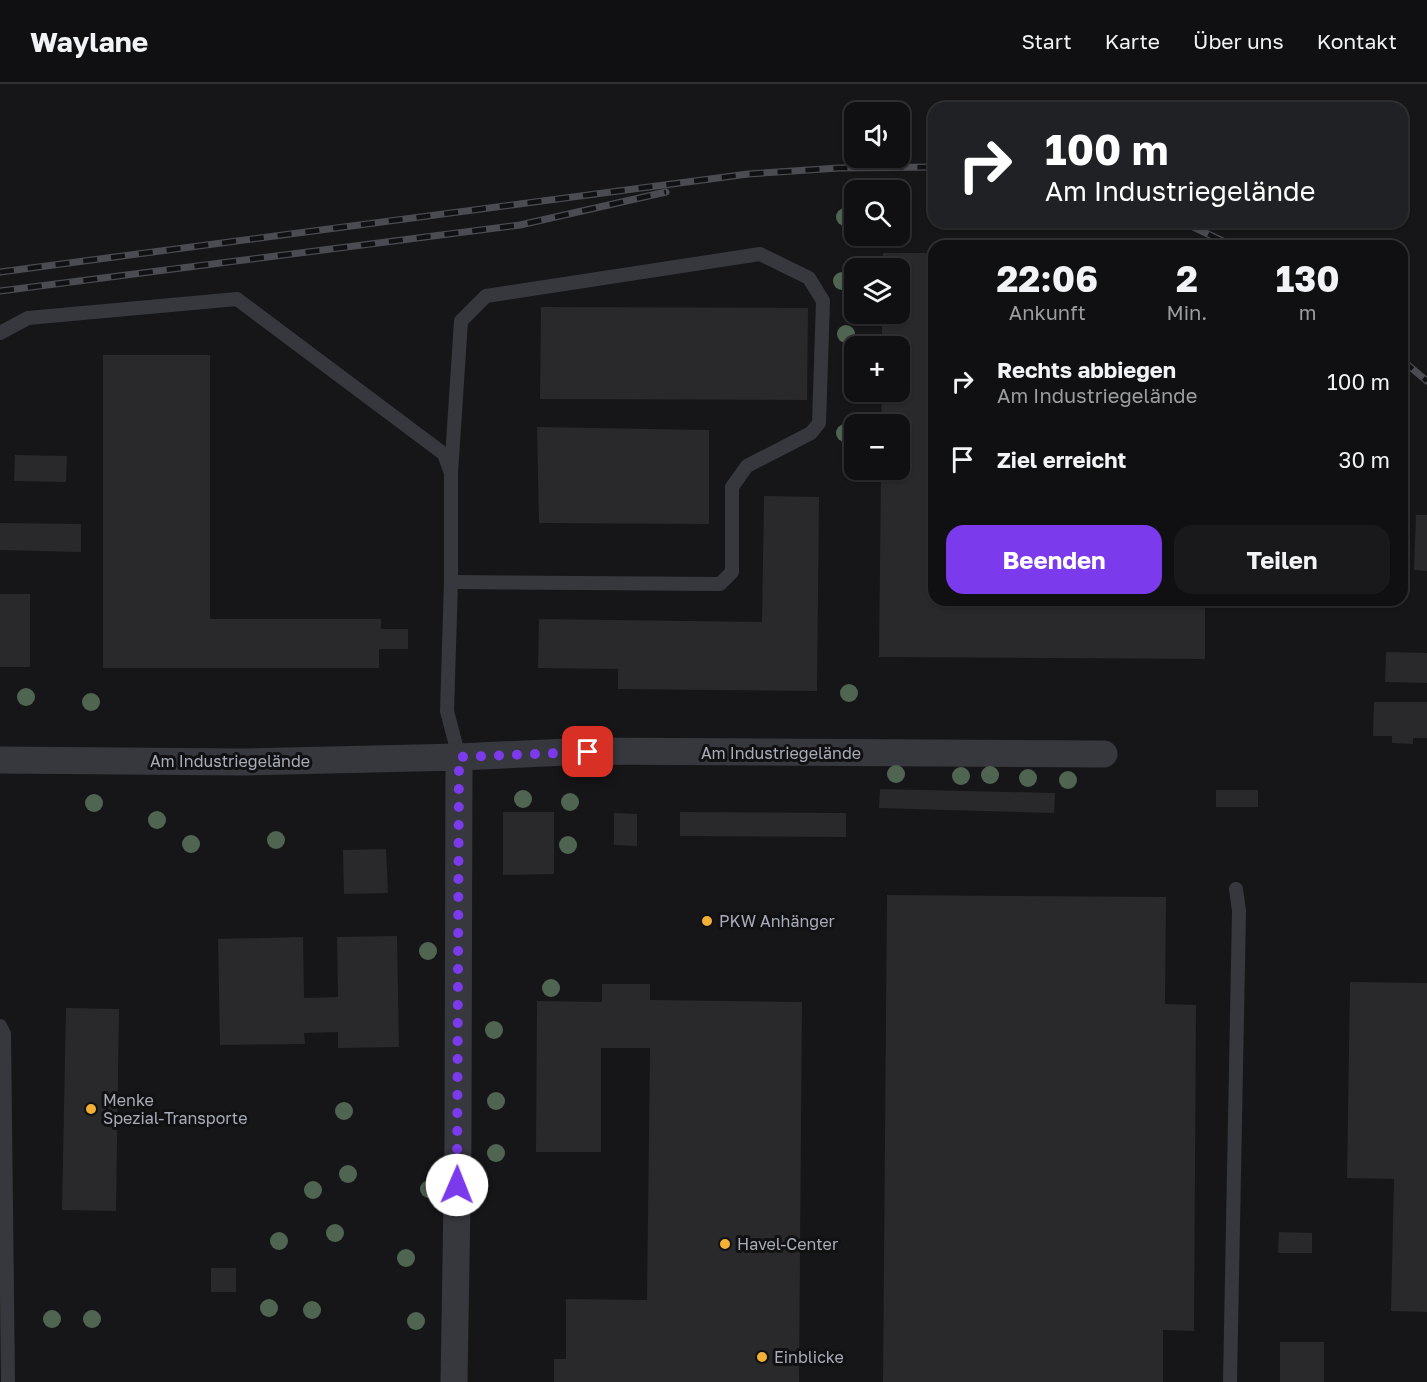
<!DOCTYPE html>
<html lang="de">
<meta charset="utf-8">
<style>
:root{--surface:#101012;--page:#19191b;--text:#f1f3f6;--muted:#9c9d9f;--line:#303032;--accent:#7c3aed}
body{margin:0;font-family:"Golos Text",sans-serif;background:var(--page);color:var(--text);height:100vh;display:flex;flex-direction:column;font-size:22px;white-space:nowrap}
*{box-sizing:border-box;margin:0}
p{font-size:20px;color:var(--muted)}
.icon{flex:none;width:33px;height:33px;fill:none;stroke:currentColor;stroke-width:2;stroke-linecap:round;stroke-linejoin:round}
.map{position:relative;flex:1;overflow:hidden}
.drawer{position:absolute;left:928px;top:156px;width:480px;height:366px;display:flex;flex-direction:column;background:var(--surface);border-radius:18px;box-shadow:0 2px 4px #0004,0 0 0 2px var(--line)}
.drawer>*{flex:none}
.hud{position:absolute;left:928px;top:18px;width:480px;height:126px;border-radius:18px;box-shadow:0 2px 4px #0004,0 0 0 2px var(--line);background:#202124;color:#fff;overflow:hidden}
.controls{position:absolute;left:844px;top:18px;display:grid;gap:12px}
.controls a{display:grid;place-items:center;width:66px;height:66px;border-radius:12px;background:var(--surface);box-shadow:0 2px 4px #0004,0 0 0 2px var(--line);font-size:30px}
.pin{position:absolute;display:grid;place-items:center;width:51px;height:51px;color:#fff;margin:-26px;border-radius:12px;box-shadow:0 3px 9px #0006}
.me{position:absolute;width:66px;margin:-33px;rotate:1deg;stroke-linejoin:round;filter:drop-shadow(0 0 4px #0008)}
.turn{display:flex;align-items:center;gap:21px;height:126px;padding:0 18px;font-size:27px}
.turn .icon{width:78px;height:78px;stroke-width:2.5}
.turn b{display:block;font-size:42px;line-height:51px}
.eta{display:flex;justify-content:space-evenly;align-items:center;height:102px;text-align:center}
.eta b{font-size:36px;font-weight:700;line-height:42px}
.button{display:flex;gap:12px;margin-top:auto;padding:12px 18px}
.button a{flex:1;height:69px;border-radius:18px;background:var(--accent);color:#fff;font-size:24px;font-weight:700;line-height:69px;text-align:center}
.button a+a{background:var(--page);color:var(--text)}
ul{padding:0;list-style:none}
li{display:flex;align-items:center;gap:18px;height:78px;padding:0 18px}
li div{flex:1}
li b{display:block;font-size:22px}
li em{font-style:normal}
header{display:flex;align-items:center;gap:36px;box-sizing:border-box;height:84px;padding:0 30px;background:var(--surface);border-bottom:2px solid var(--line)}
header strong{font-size:28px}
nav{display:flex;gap:33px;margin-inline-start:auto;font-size:21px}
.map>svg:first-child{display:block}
</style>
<header>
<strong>Waylane</strong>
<nav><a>Start</a><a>Karte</a><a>Über uns</a><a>Kontakt</a></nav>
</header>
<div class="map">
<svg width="1427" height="1298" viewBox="0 0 1427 1298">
<rect width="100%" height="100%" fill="#161618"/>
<g fill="#29292c">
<polygon points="883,169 934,169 934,516 1205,516 1205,575 879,573 881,386 900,386 900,340 881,340 882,308 900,308 900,262 882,262 882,230 900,230 900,184 882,184"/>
<polygon points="541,223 808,224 807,316 540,315"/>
<polygon points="103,271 210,271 210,535 381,535 381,545 408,545 408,565 379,565 379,584 103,584"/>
<polygon points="537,343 709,346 709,440 539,439"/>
<polygon points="15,371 67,372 66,398 14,397"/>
<polygon points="764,412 819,413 817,607 618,605 618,585 538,584 539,535 762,538"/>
<polygon points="1416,431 1427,431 1427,487 1414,486"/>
<polygon points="0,439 81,440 81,468 0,466"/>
<rect x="0" y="510" width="30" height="73"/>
<polygon points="1386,568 1427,569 1427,599 1385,598"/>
<polygon points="1374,618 1427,618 1427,654 1413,654 1413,660 1392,659 1392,652 1373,652"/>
<polygon points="880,705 1055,709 1054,729 879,724"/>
<rect x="1216" y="706" width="42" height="17"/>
<polygon points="503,728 554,728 554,790 503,791"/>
<polygon points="680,728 846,729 846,753 680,752"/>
<polygon points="614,729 637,730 637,762 614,761"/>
<polygon points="386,765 388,809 344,810 343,766"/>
<polygon points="887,811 1166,813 1165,920 1196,921 1194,1247 1163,1246 1163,1298 883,1298"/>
<polygon points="397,852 399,963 338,964 338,948 304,949 305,960 220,961 218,855 303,853 304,914 338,913 337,853"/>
<polygon points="1350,898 1427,899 1427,1228 1391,1227 1394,1095 1347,1094"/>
<polygon points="602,900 650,900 650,916 802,918 799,1298 554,1298 554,1275 566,1275 566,1215 647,1216 650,964 601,964 601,1068 536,1068 537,917 602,918"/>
<polygon points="66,924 119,925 116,1127 62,1126"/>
<polygon points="1279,1148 1312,1149 1312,1169 1278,1169"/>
<rect x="211" y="1184" width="25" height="24"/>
<rect x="1280" y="1258" width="44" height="40"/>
</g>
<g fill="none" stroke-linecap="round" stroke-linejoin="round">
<g stroke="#37383d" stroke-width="14">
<polyline points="0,249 28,234 237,215 444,370 451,389 451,498 447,627 459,673"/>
<polyline points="451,389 461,237 486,212 760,170 809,194 823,217 819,339 811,349 747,382 732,403 732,488 720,500 451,498"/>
<polyline points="0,942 4,950 8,1298"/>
<polyline points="1230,1298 1239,827 1236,805"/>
</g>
<g stroke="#37383d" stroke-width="27">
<polyline points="459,673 588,667 1104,670"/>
<polyline points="0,676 242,678 459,673 458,1057 454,1298"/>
</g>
<g stroke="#4a4c52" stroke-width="7">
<g id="rail">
<polyline points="1183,138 1233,162"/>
<polyline points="0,188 748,90 839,84 934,83"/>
<polyline points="0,207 520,141 666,108"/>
<polyline points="1402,276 1427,297"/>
</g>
</g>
<use href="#rail" stroke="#111113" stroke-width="4.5" stroke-dasharray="14" stroke-linecap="butt"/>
</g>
<g fill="#506452">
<circle cx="845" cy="133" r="9"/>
<circle cx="842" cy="197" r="9"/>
<circle cx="846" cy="250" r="9"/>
<circle cx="845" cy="349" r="9"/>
<circle cx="849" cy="609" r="9"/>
<circle cx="26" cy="613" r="9"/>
<circle cx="91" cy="618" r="9"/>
<circle cx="896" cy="690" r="9"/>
<circle cx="990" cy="691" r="9"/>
<circle cx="961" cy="692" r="9"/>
<circle cx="1028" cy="694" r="9"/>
<circle cx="1068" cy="696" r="9"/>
<circle cx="523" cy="715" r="9"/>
<circle cx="570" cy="718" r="9"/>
<circle cx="94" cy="719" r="9"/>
<circle cx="157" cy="736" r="9"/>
<circle cx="276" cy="756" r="9"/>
<circle cx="191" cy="760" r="9"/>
<circle cx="568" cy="761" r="9"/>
<circle cx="428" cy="867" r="9"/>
<circle cx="551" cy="904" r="9"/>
<circle cx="494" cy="946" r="9"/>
<circle cx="496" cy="1017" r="9"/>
<circle cx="344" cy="1027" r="9"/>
<circle cx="496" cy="1069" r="9"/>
<circle cx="348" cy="1090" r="9"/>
<circle cx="429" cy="1105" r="9"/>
<circle cx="313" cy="1106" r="9"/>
<circle cx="335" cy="1149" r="9"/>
<circle cx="279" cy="1157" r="9"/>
<circle cx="406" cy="1174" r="9"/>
<circle cx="269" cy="1224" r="9"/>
<circle cx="312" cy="1226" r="9"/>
<circle cx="52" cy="1235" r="9"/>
<circle cx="92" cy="1235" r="9"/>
<circle cx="416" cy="1237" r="9"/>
</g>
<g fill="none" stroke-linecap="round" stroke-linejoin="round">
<polyline stroke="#7c3aed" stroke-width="10" stroke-dasharray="0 18" points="457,1101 459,673 588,668"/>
</g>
<g fill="#f2b134" stroke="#111113" stroke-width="2">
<circle cx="707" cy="837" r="6"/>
<circle cx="91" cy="1025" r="6"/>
<circle cx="725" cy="1160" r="6"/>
<circle cx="762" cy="1273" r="6"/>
</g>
<g text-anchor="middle" stroke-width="6" stroke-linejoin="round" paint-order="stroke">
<g font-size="16" fill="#a8adb8" stroke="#111113">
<text x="781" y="675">Am Industriegelände</text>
<text x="230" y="683">Am Industriegelände</text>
</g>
<g font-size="16" fill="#a8adb8" stroke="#111113" text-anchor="start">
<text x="719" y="843">PKW Anhänger</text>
<text x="103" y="1022">Menke<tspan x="103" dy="18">Spezial-Transporte</tspan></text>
<text x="737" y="1166">Havel-Center</text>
<text x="774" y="1279">Einblicke</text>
</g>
</g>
</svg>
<div class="controls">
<a><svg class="icon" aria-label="sound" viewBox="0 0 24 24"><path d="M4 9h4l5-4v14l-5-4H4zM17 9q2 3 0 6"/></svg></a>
<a><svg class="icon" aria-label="search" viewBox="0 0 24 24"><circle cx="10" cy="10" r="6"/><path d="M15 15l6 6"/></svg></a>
<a><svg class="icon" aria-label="layers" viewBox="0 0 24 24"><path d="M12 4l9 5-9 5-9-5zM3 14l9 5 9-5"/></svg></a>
<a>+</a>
<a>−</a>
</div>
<div class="pin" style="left:588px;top:668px;background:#d93025"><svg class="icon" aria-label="arrive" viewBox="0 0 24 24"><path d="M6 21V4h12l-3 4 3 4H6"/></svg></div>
<svg class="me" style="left:457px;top:1101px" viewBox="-20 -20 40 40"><circle r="19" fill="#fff"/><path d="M0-13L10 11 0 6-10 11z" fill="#7c3aed"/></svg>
<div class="hud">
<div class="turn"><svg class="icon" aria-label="right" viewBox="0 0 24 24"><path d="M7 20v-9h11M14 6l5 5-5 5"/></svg><div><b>100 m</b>Am Industriegelände</div></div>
</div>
<section class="drawer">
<div class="eta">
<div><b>22:06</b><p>Ankunft</p></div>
<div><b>2</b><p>Min.</p></div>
<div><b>130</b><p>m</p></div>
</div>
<ul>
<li><svg class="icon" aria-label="right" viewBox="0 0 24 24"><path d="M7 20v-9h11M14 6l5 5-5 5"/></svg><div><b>Rechts abbiegen</b><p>Am Industriegelände</p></div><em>100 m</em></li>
<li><svg class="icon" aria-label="arrive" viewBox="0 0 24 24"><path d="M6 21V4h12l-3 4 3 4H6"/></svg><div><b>Ziel erreicht</b></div><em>30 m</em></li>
</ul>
<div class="button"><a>Beenden</a><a>Teilen</a></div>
</section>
</div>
